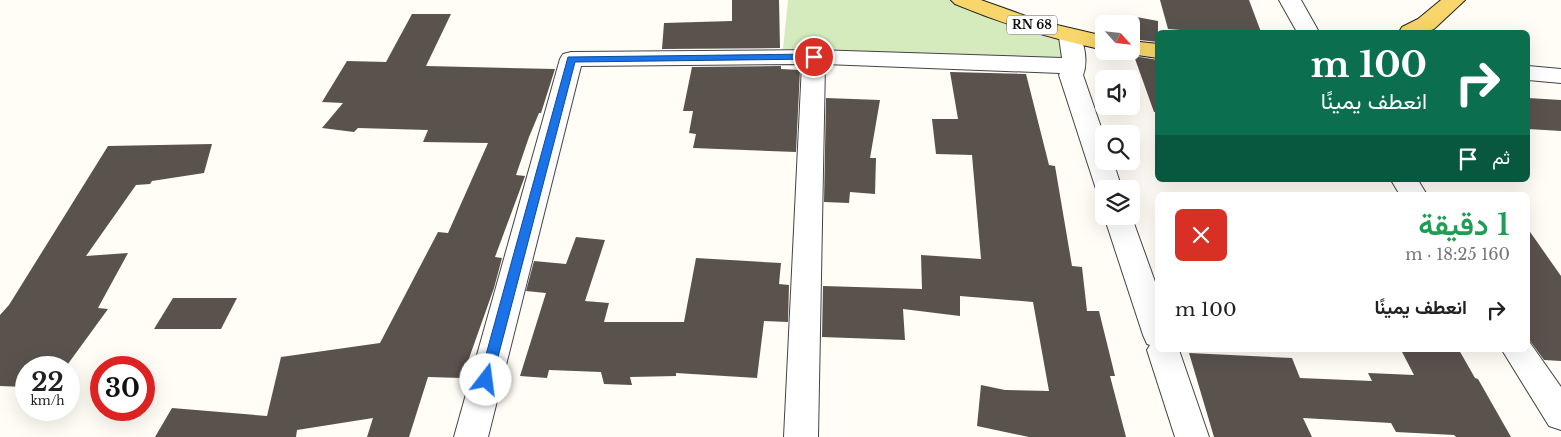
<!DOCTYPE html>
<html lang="ar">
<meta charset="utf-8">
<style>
:root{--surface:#fff;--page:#f2f2f2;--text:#222;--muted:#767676}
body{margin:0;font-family:"Libre Baskerville",Vazirmatn,serif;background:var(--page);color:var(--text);direction:rtl;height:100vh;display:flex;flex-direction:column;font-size:19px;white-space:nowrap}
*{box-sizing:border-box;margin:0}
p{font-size:16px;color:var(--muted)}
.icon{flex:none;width:28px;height:28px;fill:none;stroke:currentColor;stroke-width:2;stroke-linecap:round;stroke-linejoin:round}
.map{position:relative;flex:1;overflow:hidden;direction:ltr}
.panel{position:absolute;left:1155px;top:192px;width:375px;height:160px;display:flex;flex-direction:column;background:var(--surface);border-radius:8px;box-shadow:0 5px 20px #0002;direction:rtl}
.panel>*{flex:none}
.guide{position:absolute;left:1155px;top:30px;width:375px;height:152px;border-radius:8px;box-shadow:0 5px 20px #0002;direction:rtl;background:#0b6e4f;color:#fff;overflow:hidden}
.needle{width:32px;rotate:117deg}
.buttons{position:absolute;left:1095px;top:15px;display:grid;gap:10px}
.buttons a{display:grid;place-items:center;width:45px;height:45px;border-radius:8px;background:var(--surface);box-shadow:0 5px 20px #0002;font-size:25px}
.speed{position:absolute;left:15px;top:356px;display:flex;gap:10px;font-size:25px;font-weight:700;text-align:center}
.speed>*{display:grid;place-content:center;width:65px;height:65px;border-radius:50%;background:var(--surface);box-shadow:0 5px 20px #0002;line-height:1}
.speed small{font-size:12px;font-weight:400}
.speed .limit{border:8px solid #d22;background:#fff;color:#111}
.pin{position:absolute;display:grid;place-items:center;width:42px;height:42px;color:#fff;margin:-21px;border:2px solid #fff;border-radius:50%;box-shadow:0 1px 5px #0007}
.me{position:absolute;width:55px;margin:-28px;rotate:15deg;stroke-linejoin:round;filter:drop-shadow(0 0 4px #0008)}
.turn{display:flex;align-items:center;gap:18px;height:105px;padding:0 20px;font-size:22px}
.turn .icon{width:65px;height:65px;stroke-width:2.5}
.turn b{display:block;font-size:35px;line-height:42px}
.then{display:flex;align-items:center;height:48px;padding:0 20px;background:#0003;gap:10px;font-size:19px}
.round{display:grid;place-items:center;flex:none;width:52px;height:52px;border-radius:8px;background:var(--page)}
.overview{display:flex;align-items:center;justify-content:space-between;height:85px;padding:0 20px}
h1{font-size:30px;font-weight:600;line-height:38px;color:#1e9e55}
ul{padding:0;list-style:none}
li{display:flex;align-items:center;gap:15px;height:65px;padding:0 20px}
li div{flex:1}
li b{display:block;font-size:19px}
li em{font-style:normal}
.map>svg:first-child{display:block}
</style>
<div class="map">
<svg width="1561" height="437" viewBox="0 0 1561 437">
<rect width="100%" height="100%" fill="#fffdf5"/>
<polygon fill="#d5ebbd" points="788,0 962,0 1070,37 1075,66 783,49"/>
<g fill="#5a524d">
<polygon points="732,0 779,0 780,48 662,49 664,23 732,21"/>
<polygon points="1160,0 1249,0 1261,32 1207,32 1168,29"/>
<polygon points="412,14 451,14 426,66 555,69 541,113 539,113 529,137 516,175 525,176 495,257 502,258 494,288 462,378 428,377 409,437 367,437 373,418 297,430 296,437 155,437 172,408 267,416 281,357 380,343 438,232 448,233 488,143 423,142 428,130 358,128 354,132 322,128 343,103 322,102 347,61 386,62"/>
<polygon points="1131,16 1158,21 1158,42 1131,39"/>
<polygon points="1134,56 1158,60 1158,112 1154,112"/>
<polygon points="781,66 781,69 800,70 796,152 693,148 696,134 689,133 693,111 683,111 692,67"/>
<polygon points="950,72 1026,74 1049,165 1055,166 1072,266 1082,267 1087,311 1099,311 1115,376 1110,376 1126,437 1029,437 977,426 981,385 1005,390 1049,391 1033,302 960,296 960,316 903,309 905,340 822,337 823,286 922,289 921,255 981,259 972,155 936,154 932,119 958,119"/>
<polygon points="826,98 880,100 870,158 876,158 875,194 850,192 849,203 824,202"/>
<polygon points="1528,98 1561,100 1561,131 1528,129"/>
<polygon points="212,144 204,173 152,181 150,184 136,185 86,256 128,253 98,308 108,309 65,368 26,368 26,387 0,386 0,315 9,305 108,146"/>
<polygon points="1528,229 1561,276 1561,361 1544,360 1528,338"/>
<polygon points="576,237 605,240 585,301 609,303 604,322 684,322 696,258 781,263 779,284 789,285 788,322 764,321 757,378 676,373 676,376 630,377 632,385 604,384 601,372 549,370 547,378 520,376 546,293 526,291 534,261 566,264"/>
<polygon points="173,298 237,298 221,329 154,329"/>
<polygon points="1401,350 1459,350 1475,378 1478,379 1511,437 1456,437 1454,435 1396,432 1391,423 1303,418 1312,437 1214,437 1189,353 1292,358 1300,378 1372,381 1368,373 1414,375"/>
</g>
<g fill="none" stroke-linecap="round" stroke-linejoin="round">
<g stroke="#444" stroke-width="2">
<g id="street">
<polygon points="1279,0 1301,0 1319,32 1297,32"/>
<path d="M1070 30 1078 32C1085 43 1088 63 1083 75L1104 136V161H1113L1122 189H1104V197L1100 196 1096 189 1059 75 1060 73 825 64 818 437H784L802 64 581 66 488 437H454L560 59 563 54 571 52 814 50 1062 58 1059 37 1062 32Z"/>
<polygon points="1528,66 1561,69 1561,83 1528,80"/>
<polygon points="1391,180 1418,180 1427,195 1400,195"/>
<polygon points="1131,215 1158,290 1158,350 1179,350 1209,437 1175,437 1147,350 1150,345 1147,344 1143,335 1104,216"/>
<polygon points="1528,340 1561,387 1561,430 1549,426 1502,350 1528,350"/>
</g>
</g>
<g stroke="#222" stroke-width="2">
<g id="primary">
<path d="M951 0H981L1040 21 1104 36V50C1052 39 1003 24 955 4Z"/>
<polygon points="1441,0 1465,0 1434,29 1426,32 1399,32 1402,27 1418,19"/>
<polygon points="1131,41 1158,44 1158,58 1123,53 1122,51 1131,51"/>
</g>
</g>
<use href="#street" fill="#fff" fill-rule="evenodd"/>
<use href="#primary" fill="#f9d66b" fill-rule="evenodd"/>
</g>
<polygon fill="#1a73e8" stroke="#114b97" points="814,54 817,55 817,59 575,62 492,380 490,384 486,386 481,384 479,380 568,57"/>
<g text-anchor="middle" stroke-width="5" stroke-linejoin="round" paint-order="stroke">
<rect fill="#fff" stroke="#585858" stroke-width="1" x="1007" y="15.5" width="50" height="19" rx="4"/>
<g font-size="12" font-weight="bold" fill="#111">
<text x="1032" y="29">RN 68</text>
</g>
</g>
</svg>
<div class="buttons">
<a><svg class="needle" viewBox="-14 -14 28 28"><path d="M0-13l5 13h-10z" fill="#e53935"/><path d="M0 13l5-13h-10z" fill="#767676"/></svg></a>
<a><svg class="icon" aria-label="sound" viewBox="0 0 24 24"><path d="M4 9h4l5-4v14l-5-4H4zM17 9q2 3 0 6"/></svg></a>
<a><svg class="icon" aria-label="search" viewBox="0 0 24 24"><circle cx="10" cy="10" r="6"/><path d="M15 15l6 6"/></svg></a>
<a><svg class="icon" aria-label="layers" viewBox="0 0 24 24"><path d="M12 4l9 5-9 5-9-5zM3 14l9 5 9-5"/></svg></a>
</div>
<div class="speed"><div>22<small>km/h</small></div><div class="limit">30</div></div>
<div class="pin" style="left:814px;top:57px;background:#d93025"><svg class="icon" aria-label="arrive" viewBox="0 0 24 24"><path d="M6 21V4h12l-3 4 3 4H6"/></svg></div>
<svg class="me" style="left:486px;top:380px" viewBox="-20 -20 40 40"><circle r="19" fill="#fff"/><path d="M0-13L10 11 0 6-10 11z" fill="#1a73e8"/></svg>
<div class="guide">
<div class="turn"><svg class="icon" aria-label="right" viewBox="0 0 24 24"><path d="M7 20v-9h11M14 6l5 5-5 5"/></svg><div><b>100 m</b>انعطف يمينًا</div></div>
<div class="then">ثم<svg class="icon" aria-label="arrive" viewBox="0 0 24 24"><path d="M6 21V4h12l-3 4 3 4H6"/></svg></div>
</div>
<section class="panel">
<div class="overview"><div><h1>1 دقيقة</h1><p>160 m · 18:25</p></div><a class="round" style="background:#d93025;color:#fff"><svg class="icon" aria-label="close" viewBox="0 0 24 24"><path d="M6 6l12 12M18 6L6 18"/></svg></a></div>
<ul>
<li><svg class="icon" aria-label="right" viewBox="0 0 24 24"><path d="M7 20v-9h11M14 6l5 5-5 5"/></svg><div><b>انعطف يمينًا</b></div><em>100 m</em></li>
</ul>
</section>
</div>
